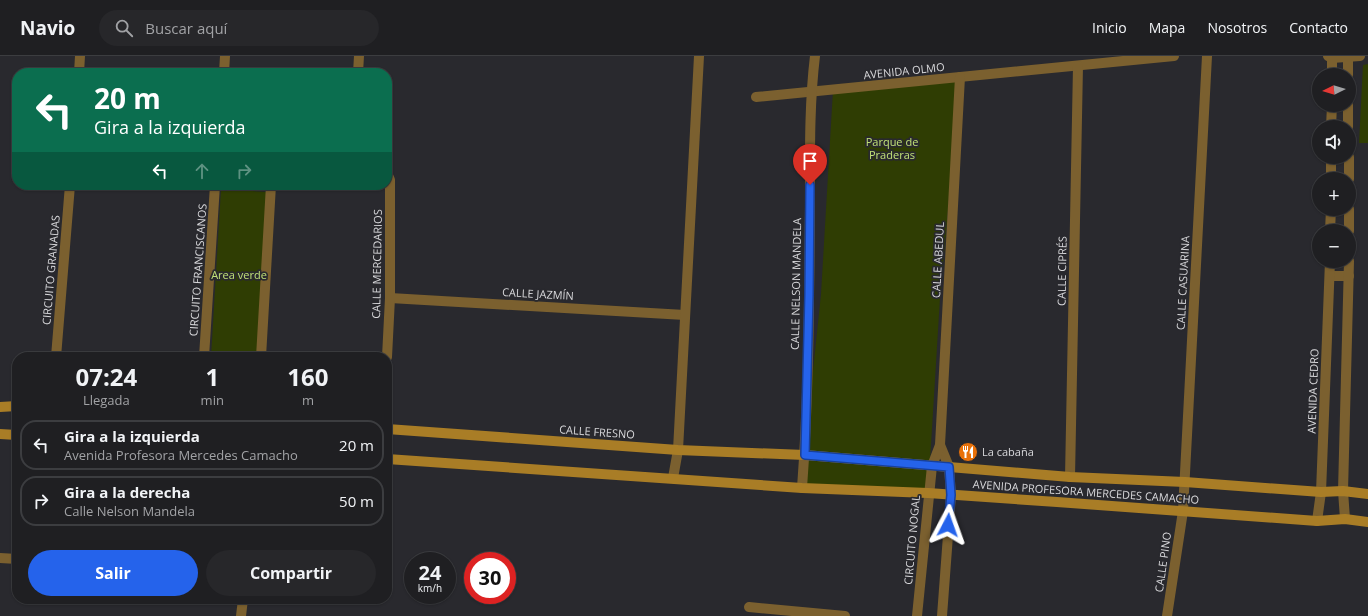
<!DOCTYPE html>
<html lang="es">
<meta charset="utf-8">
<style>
:root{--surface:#1f1f22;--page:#27272a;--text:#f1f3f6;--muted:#a1a2a5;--line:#3c3d40;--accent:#2563eb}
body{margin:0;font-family:"Open Sans",sans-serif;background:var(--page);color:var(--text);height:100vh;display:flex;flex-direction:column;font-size:15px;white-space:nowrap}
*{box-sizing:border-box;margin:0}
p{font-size:13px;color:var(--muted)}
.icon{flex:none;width:22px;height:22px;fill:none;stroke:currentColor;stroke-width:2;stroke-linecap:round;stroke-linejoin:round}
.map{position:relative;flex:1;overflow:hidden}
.sheet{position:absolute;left:12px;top:296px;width:380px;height:252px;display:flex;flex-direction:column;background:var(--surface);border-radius:16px;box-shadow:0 1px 3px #0004,0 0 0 1px var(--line)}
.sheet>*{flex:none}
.hud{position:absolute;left:12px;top:12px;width:380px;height:122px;border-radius:16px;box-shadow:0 1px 3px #0004,0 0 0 1px var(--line);background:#0b6e4f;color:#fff;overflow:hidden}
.needle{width:26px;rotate:265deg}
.tools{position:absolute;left:1312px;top:12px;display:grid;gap:8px}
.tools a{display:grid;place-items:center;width:44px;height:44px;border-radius:50%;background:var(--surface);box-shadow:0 1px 3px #0004,0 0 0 1px var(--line);font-size:20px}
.speed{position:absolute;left:404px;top:496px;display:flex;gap:8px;font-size:20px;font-weight:700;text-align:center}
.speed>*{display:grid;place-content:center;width:52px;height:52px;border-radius:50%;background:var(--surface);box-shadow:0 1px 3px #0004,0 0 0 1px var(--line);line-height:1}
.speed small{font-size:10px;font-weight:400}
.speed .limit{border:6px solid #d22;background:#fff;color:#111}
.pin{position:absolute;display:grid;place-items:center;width:34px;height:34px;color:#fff;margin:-41px -17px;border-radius:50% 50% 50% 0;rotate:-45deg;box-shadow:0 0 4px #0007}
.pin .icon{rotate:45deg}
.me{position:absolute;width:44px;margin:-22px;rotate:4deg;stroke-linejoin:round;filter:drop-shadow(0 0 3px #0008)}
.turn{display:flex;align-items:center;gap:14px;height:84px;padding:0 16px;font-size:18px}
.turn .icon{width:52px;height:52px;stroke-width:2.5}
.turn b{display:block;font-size:28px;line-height:34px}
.lanes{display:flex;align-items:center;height:38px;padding:0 16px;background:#0003;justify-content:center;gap:20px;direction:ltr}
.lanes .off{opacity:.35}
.eta{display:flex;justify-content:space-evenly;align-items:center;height:68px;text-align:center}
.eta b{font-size:24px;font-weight:700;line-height:28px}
.primary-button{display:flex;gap:8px;margin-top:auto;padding:8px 16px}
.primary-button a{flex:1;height:46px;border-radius:24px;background:var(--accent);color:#fff;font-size:16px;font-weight:700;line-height:46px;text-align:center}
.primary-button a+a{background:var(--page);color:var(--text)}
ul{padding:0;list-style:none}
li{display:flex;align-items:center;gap:12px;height:50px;margin:0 8px 6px;padding:0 8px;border:2px solid var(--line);border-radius:16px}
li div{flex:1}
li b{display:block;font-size:15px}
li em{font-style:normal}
header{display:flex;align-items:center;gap:24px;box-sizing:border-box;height:56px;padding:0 20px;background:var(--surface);border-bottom:1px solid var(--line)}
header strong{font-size:19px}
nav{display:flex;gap:22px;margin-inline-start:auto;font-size:14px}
.search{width:280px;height:36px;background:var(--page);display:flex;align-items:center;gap:10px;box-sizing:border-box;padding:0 14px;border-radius:22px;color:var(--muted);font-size:15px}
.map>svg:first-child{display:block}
</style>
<header>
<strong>Navio</strong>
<div class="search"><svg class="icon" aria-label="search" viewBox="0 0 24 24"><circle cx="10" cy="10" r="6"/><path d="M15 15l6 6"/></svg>Buscar aquí</div>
<nav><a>Inicio</a><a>Mapa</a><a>Nosotros</a><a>Contacto</a></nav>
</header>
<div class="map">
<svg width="1368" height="560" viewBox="0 0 1368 560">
<rect width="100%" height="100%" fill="#29292e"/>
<g fill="#2f3d03">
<polygon points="1368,8 1368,87 1359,87 1363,9"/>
<polygon points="960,21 940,242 928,437 801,430 821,238 833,34"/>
<polygon points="221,133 267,136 257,301 211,301"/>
</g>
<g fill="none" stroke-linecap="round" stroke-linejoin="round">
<g stroke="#7b602f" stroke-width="10">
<polyline points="1328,0 1332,2 1360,0"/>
<polyline points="1348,0 1348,19"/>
<polyline points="79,17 80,0"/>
<polyline points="224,17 225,0"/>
<polyline points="358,17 359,0"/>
<polyline points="1332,19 1332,0"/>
<polyline points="756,41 1174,0"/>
<polyline points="1348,49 1348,71"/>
<polyline points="1331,71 1332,49"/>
<polyline points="1349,101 1349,123"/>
<polyline points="1331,123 1331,101"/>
<polyline points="1349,153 1349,175"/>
<polyline points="1330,175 1331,153"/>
<polyline points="1330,220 1349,220"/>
<polyline points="390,242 685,259"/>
<polyline points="56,301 70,129"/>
<polyline points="204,301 215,129"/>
<polyline points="261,301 271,129"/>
<polyline points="387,301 390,242 390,124 387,117"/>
<polyline points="940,389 949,411 951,439 942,560"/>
<polyline points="1070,421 1078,10"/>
<polyline points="673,422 678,394 699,0"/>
<path d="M802 432C809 338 809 244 810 151 810 100 809 50 815 0"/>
<polyline points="1345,463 1343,435 1349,205"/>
<polyline points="1317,465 1321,436 1330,205"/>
<polyline points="0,502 17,503"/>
<polyline points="749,551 845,560"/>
<polyline points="241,560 243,543"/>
<polyline points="917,560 932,410 940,389 960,21"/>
<polyline points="1167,560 1183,455 1207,0"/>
</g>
<g stroke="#a97d26" stroke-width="10">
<polyline points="0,351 17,350"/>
<polyline points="387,373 678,394 805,399 1070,421 1185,426 1321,436 1343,435 1368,438"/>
<polyline points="0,378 17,379"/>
<polyline points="387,403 802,432 928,437 1057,446 1317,465 1345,463 1368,466"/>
</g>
</g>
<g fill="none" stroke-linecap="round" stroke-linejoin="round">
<g stroke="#184099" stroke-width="10">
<polyline id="route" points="810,129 809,239 805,399 949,411 951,439 948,469"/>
</g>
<use href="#route" stroke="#2563eb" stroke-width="7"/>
</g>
<defs>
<g id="restaurant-disc" transform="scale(1)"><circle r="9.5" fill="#e8710a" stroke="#29292e"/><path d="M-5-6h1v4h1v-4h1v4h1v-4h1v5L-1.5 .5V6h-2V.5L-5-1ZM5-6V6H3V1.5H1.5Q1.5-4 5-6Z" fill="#fff"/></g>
</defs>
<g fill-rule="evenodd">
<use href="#restaurant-disc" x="968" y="396"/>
</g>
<g text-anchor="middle" stroke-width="3.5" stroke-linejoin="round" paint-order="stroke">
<g font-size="11" fill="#d8d8db" stroke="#29292e">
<text transform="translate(904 15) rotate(-6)" y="4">AVENIDA OLMO</text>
<text transform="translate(938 204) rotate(-87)" y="4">CALLE ABEDUL</text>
<text transform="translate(377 208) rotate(-89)" y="4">CALLE MERCEDARIOS</text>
<text transform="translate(51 214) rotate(-85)" y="4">CIRCUITO GRANADAS</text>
<text transform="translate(198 214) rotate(-86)" y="4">CIRCUITO FRANCISCANOS</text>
<text transform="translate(1062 215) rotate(-89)" y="4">CALLE CIPRÉS</text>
<text transform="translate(1183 227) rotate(-87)" y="4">CALLE CASUARINA</text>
<text transform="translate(796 228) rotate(-89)" y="4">CALLE NELSON MANDELA</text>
<text transform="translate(538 238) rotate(3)" y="4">CALLE JAZMÍN</text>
<text transform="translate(1313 335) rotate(-88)" y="4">AVENIDA CEDRO</text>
<text transform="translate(597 376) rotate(4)" y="4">CALLE FRESNO</text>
<text transform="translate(1086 436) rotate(4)" y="4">AVENIDA PROFESORA MERCEDES CAMACHO</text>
<text transform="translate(912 484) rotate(-85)" y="4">CIRCUITO NOGAL</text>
<text transform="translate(1163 506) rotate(-82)" y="4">CALLE PINO</text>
</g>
<g font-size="11" fill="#c0e077" stroke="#29292e">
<text x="892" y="90">Parque de<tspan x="892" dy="13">Praderas</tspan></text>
<text x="239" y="223">Area verde</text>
</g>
<g font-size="11" fill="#d8d8db" stroke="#29292e" text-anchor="start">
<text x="982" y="400">La cabaña</text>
</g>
</g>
</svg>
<div class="tools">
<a><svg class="needle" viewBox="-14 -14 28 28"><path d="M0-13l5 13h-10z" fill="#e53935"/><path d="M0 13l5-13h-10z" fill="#a1a2a5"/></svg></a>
<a><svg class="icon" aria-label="sound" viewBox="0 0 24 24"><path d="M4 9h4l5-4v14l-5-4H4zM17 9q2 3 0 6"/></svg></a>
<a>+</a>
<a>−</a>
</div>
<div class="speed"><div>24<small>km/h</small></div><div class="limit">30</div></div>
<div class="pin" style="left:810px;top:129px;background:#d93025"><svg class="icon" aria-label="arrive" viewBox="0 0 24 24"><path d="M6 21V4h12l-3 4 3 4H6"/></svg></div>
<svg class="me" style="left:948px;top:469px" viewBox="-20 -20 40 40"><path d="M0-17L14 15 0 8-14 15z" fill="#2563eb" stroke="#fff" stroke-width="4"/></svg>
<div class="hud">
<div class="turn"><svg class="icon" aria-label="left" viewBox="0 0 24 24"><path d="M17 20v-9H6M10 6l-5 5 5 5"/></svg><div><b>20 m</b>Gira a la izquierda</div></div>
<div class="lanes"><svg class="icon" aria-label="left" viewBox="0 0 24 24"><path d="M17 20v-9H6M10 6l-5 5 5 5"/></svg><svg class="icon off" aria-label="ahead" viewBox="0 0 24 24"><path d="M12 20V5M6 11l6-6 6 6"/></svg><svg class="icon off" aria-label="right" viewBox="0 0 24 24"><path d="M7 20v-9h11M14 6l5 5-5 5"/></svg></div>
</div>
<section class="sheet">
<div class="eta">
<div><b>07:24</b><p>Llegada</p></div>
<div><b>1</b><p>min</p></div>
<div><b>160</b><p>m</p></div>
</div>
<ul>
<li><svg class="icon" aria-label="left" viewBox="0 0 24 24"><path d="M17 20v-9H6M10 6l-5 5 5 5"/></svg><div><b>Gira a la izquierda</b><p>Avenida Profesora Mercedes Camacho</p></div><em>20 m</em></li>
<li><svg class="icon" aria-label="right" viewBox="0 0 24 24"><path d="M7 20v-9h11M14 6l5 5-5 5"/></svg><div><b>Gira a la derecha</b><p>Calle Nelson Mandela</p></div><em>50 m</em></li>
</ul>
<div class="primary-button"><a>Salir</a><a>Compartir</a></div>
</section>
</div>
